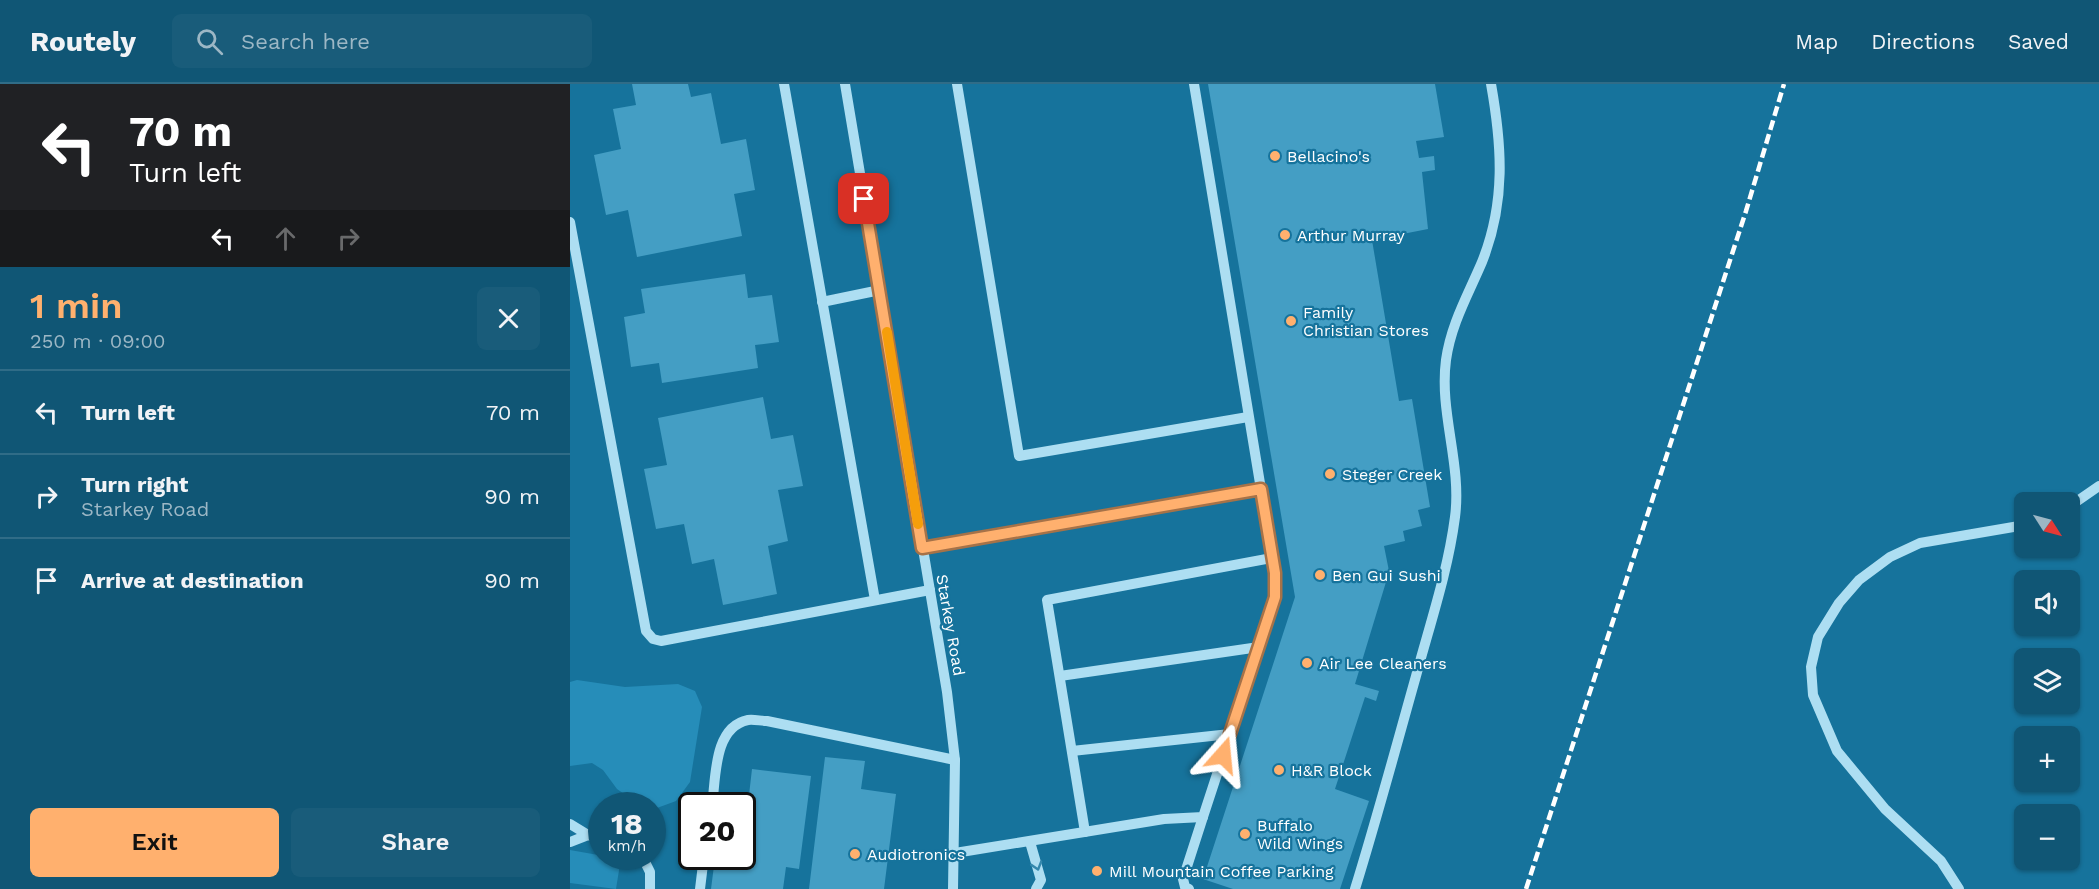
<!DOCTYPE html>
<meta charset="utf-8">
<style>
:root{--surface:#105675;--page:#195c7a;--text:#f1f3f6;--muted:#9cb7c5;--line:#306c87;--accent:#ffb06e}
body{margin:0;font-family:"Work Sans",sans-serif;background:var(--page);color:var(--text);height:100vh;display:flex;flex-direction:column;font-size:22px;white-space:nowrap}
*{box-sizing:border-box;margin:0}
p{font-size:20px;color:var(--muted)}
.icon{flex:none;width:33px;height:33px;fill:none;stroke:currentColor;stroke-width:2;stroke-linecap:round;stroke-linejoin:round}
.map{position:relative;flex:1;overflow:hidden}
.details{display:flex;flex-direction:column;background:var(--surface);width:570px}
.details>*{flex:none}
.top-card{background:#202124;color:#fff;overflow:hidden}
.needle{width:39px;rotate:126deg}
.tools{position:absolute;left:1444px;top:408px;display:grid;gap:12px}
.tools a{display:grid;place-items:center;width:66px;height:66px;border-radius:9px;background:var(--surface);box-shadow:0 2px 4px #0004;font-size:30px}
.speed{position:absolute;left:18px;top:708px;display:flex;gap:12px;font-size:30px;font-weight:700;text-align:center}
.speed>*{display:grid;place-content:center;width:78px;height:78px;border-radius:50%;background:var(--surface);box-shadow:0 2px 4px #0004;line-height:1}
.speed small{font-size:15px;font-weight:400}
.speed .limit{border:3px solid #111;border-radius:9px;background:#fff;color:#111}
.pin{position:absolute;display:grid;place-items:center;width:51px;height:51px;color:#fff;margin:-26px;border-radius:12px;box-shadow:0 3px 9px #0006}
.me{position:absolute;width:66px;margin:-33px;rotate:18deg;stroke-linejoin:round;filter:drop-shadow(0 0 4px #0008)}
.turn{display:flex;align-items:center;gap:21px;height:126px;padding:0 30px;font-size:27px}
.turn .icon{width:78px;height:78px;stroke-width:2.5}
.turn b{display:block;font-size:42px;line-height:51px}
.lanes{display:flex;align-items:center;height:57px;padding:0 30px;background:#0003;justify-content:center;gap:30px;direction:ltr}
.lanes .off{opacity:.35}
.round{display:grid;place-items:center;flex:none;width:63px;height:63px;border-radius:9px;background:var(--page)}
.overview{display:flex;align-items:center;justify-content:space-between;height:102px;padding:0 30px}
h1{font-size:36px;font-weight:600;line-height:45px;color:var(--accent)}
.action{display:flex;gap:12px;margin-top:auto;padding:12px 30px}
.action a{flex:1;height:69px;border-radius:9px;background:var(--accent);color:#111;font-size:24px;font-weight:600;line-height:69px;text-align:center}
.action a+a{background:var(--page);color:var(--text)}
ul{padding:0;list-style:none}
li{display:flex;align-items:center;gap:18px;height:84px;padding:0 30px;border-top:2px solid var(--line)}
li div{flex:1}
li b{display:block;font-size:22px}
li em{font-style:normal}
header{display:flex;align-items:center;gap:36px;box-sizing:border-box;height:84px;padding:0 30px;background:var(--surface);border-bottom:2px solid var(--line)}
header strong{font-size:28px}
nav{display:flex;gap:33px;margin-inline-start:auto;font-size:21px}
.search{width:420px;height:54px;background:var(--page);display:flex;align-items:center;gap:15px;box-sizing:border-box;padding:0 21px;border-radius:9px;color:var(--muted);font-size:22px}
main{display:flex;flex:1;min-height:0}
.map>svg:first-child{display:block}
</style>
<header>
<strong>Routely</strong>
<div class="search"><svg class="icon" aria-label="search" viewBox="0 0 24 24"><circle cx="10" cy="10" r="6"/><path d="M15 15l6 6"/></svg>Search here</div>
<nav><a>Map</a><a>Directions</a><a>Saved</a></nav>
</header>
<main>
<section class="details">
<div class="top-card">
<div class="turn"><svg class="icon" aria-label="left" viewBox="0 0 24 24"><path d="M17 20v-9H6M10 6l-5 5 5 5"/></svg><div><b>70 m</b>Turn left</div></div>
<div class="lanes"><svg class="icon" aria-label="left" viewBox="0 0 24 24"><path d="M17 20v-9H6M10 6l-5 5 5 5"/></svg><svg class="icon off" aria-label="ahead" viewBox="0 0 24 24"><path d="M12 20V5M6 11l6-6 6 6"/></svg><svg class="icon off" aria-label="right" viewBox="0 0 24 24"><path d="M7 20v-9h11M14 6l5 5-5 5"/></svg></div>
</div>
<div class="overview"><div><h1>1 min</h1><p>250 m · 09:00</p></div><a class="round"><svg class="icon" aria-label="close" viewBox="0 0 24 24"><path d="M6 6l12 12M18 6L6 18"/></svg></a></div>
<ul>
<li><svg class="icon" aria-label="left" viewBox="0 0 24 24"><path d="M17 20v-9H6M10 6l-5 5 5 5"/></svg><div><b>Turn left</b></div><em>70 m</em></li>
<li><svg class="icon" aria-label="right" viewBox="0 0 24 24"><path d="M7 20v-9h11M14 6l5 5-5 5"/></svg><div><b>Turn right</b><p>Starkey Road</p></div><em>90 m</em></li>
<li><svg class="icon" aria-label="arrive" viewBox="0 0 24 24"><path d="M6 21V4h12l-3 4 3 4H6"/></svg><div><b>Arrive at destination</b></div><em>90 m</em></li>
</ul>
<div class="action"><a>Exit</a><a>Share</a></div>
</section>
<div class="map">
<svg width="1529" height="805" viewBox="0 0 1529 805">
<rect width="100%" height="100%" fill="#16739c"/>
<g fill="#268db9">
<polygon points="7,596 55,603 108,600 125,607 132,623 120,698 106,717 87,724 67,719 47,705 33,686 22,679 0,682 0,598"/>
<polygon points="0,766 45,774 50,780 46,805 0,799"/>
</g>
<g fill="#449ec4">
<polygon points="62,0 118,0 121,13 141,9 151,60 176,55 185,106 164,110 172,152 67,173 58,126 36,131 24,71 51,65 43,25 66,21"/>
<polygon points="638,0 865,0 874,53 846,57 849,74 864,72 865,86 852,88 858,145 802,156 829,317 842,315 860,423 848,426 852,442 833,447 835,457 814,462 821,497 816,498 785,600 809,607 806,617 795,613 765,705 799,717 770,805 663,805 633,795 725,513"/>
<polygon points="175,190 178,214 202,211 209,258 185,261 188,284 92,299 89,279 61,283 54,233 75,229 71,205"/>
<polygon points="193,313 201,355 223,351 233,402 208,406 218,457 198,462 207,510 153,521 144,475 122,480 114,440 86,445 74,385 97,381 88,334"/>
<polygon points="255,673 295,677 291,705 326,710 314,805 239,805"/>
<polygon points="182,685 241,692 229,785 216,783 213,805 141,805 145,774 172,772"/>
</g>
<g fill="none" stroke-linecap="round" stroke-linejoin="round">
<g stroke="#addef2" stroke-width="10">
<polyline points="214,0 305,516"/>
<polyline points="275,0 377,608 385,676 383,805"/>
<polyline points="387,0 449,372 678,333"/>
<polyline points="0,138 76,547 83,555 91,557 360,506"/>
<polyline points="252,218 310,206"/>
<polyline points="1500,422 1529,402"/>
<polyline points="353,464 691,405"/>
<polyline points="490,592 689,563"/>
<polyline points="502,667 660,650"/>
<path d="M142 722C146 695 143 643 178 636 183 635 191 637 197 637L385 676"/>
<polyline points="0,740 18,751 32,754"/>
<polyline points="515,748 477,516 702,474"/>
<polyline points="0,758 18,751"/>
<polyline points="460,758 471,796 466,805"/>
<polyline points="385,769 594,735 633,733 705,513 705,490 624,0"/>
<polyline points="72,772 80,788 80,805"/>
<polyline points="130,805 134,772"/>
<polyline points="619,805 615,803 613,795 633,733"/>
<path d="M785 805C807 734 826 663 846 592 860 540 878 487 885 433 892 380 869 329 876 276 881 240 898 211 912 178 936 118 932 62 921 0"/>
<polyline points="1389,805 1371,777 1315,725 1267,667 1243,611 1241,583 1248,553 1269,519 1289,496 1320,473 1350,459 1455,441"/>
</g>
<polyline stroke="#fff" stroke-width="4.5" stroke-dasharray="10 4.5" stroke-linecap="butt" points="956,805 1176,127 1214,0"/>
</g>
<defs><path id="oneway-chevron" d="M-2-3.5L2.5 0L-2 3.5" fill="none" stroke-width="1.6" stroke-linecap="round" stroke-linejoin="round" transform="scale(1.5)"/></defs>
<use stroke="#3488ad" href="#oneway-chevron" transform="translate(467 782) rotate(73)"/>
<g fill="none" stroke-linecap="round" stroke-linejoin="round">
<g stroke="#a67248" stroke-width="15">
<polyline id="route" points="294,115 352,464 691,405 705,489 705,513 653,671"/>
</g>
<use href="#route" stroke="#ffb06e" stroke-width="10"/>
<polyline stroke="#f59e0b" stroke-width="10" points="317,248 348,440"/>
</g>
<g fill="#ffb06e" stroke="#16739c" stroke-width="2">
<circle cx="705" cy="72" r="6"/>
<circle cx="715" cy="151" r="6"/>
<circle cx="721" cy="237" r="6"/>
<circle cx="760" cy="390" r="6"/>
<circle cx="750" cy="491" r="6"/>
<circle cx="737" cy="579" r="6"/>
<circle cx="709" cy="686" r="6"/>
<circle cx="675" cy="750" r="6"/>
<circle cx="285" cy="770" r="6"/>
<circle cx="527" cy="787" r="6"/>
</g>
<g text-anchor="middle" stroke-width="4.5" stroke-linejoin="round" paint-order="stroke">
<g font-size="16" fill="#fff" stroke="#16739c" text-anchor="start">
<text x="717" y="78">Bellacino's</text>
<text x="727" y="157">Arthur Murray</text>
<text x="733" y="234">Family<tspan x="733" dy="18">Christian Stores</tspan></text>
<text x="772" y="396">Steger Creek</text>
<text x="762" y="497">Ben Gui Sushi</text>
<text x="749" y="585">Air Lee Cleaners</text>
<text x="721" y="692">H&amp;R Block</text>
<text x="687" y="747">Buffalo<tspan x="687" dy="18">Wild Wings</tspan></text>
<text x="297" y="776">Audiotronics</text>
<text x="539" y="793">Mill Mountain Coffee Parking</text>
</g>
<g font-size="16" fill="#fff" stroke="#16739c">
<text transform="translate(381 541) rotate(80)" y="6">Starkey Road</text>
</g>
</g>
</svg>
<div class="tools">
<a><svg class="needle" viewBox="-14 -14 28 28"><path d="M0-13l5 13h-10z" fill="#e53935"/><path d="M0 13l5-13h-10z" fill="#9cb7c5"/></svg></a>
<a><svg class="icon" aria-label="sound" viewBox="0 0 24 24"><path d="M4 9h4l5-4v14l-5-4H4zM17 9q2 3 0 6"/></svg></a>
<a><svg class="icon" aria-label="layers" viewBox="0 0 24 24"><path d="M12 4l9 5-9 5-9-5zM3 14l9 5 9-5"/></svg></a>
<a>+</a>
<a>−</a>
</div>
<div class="speed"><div>18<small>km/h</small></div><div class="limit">20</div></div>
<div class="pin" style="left:294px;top:115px;background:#d93025"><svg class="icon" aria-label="arrive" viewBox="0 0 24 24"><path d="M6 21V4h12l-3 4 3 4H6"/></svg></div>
<svg class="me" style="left:653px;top:671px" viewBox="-20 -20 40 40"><path d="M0-17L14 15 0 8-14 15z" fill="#ffb06e" stroke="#fff" stroke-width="4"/></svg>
</div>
</main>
